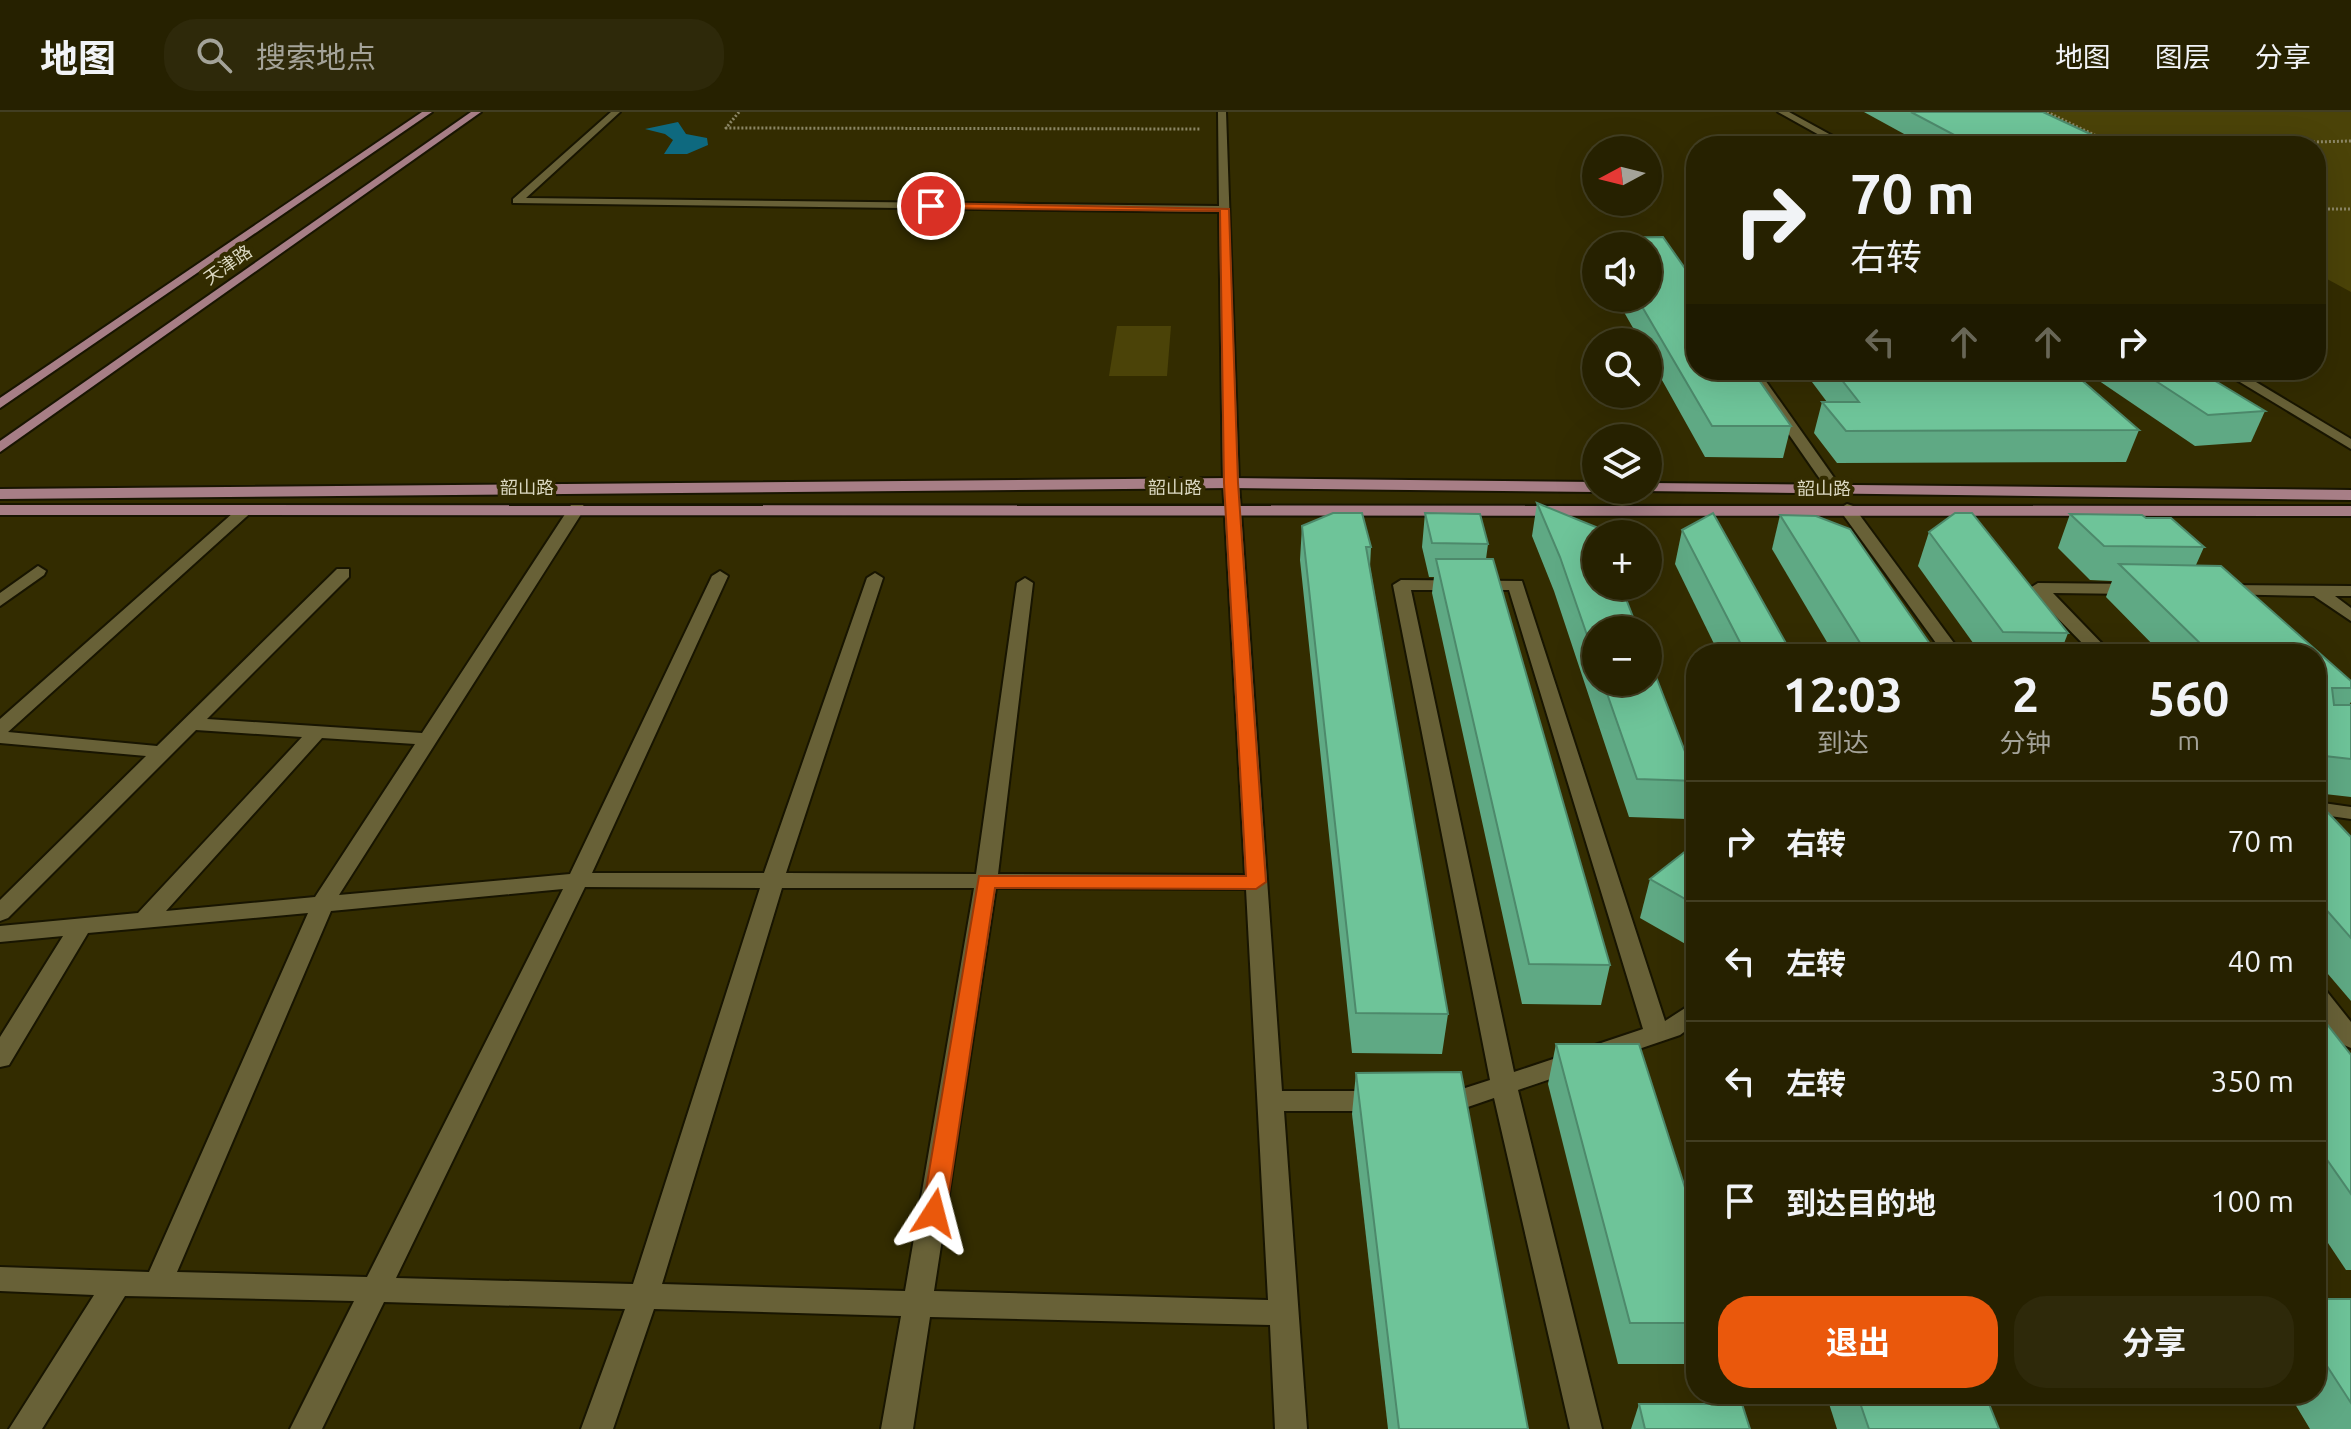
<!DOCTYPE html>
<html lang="zh">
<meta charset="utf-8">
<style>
:root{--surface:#262100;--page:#2e290a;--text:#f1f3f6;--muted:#a4a399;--line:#423e22;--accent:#ea580c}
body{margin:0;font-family:Ubuntu,"Noto Sans SC",sans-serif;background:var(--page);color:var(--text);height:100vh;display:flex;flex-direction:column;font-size:30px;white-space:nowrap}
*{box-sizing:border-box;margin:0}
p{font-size:26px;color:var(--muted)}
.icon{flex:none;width:44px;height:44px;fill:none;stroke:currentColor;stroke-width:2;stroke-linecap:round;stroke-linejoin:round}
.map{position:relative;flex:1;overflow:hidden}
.details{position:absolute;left:1686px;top:532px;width:640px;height:760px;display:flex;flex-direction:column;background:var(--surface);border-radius:32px;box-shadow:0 8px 32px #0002,0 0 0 2px var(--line)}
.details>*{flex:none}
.guide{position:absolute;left:1686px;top:24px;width:640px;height:244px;border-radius:32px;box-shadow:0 8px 32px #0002,0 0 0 2px var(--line);background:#262100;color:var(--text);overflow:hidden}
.needle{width:52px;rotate:263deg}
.buttons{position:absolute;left:1582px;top:24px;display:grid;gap:16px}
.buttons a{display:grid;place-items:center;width:80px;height:80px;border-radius:50%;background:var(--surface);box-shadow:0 8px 32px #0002,0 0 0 2px var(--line);font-size:40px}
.pin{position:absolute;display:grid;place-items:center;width:68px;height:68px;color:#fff;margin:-34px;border:4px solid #fff;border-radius:50%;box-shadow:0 2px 8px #0007}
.me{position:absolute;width:88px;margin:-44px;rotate:9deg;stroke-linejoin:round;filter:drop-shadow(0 0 6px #0008)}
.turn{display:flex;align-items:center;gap:28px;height:168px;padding:0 32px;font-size:36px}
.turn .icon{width:104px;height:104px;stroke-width:2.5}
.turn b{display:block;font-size:56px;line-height:68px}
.lanes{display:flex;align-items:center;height:76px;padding:0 32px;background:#0003;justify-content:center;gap:40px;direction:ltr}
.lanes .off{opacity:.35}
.eta{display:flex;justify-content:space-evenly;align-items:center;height:136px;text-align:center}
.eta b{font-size:48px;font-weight:700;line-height:56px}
.button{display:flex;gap:16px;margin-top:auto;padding:16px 32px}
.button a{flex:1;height:92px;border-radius:32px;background:var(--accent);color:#fff;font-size:32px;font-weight:700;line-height:92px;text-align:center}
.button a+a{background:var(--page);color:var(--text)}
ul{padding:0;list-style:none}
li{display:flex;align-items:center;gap:24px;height:120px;padding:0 32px;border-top:2px solid var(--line)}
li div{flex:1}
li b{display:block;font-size:30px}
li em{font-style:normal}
header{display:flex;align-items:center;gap:48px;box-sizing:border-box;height:112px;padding:0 40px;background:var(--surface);border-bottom:2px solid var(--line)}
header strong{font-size:38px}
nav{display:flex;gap:44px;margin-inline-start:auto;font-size:28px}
.search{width:560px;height:72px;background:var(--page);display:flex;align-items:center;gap:20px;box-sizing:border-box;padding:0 28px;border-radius:32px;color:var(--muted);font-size:30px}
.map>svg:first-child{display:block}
</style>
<header>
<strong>地图</strong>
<div class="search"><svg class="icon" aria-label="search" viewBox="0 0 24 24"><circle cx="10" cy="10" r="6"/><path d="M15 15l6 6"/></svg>搜索地点</div>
<nav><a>地图</a><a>图层</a><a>分享</a></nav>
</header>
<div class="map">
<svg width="2351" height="1317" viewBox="0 0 2351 1317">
<rect width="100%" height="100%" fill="#332c00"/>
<g fill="#4b4308">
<polygon points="2005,0 2351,0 2351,180 2316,161 2316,34 2073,34"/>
<polygon points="1117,214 1171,214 1167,264 1109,264"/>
</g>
<polygon fill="#0e697f" points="678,10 686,22 707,26 708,33 687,42 664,42 673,28 665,22 645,17"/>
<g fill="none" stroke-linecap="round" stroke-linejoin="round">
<g stroke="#181501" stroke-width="4">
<g id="minor">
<path d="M611 0H620L526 86 1219 94 1218 0H1226L1239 371 1282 979H1378L1387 982 1391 989 1387 996 1378 999H1284L1307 1317H1275L1270 1213 930 1205 913 1317H881L901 1204 654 1197 613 1317H581L625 1197 384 1190 322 1317H290L354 1189 125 1184 42 1317H9L94 1183 0 1179V1155L149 1160 308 801 88 821 9 953 0 955V925L63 824 0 830V814L138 801 302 625 196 618 8 806 0 809V788L146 644 0 631V607L242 393H254L256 396 8 620 157 634 337 457H349V465L207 607 422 621 571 393H583L585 396 339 783 570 762 712 464 720 459 728 464 592 761H764L867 466 875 461 883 466 786 761 976 762 1017 471 1025 466 1033 471 998 762 1245 763 1223 371 1219 100 513 91V87ZM322 626 415 632 315 785 166 799ZM585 775 760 776 633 1172 396 1166ZM782 776H974L905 1179 662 1172ZM996 776 1246 777 1268 1188 934 1179ZM563 777 367 1165 177 1160 331 799Z"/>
<polygon points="1778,0 1789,0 1851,34 1839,34"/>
<polygon points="1744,258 1758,258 1842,377 1839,380 1829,380"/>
<polygon points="2220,258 2236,258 2351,327 2351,337"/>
<polygon points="1847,392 1853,394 1962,542 1944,542 1839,397"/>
<polygon points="38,454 46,459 44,463 0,494 0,481"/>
<path d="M1401 468 1522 469 1665 909 1696 889V911L1680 923 1518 978 1602 1317H1570L1494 986 1459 998 1433 995 1429 988 1433 981 1459 978 1490 968 1393 473ZM1411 478H1509L1643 917 1514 960Z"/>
<polygon points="2038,471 2135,472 2143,477 2135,482 2053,481 2112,542 2093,542 2032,480 2030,476"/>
<polygon points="2223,473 2351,474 2351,484 2335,484 2351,496 2351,509 2314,484 2217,482 2217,474"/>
<polygon points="2316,690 2351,695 2351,707 2316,702"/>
<path d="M2316 874 2324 876 2351 910V936C2326 928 2316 897 2316 874Z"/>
</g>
</g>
<g stroke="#181501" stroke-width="4">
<g id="major">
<polygon points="422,0 432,0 0,296 0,286"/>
<polygon points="471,0 481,0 0,340 0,329"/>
<polygon points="1231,366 1596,370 1596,378 1602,378 1596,380 1231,376 0,387 0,377"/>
<polygon points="1648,371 2351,378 2351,388 1643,379 1648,378"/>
<polygon points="0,393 2351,394 2351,404 0,403"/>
</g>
</g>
<g stroke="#8b8665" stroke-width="3" stroke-dasharray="2 2" stroke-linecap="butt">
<polyline points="739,0 726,16 1200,17"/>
<polyline points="2047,0 2117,34"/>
<polyline points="2165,34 2351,29"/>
<polyline points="2316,97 2351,97"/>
</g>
<use href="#minor" fill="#686137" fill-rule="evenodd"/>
<use href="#major" fill="#a77e86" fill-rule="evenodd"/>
</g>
<g fill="#5fa984">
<polygon points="1864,0 2043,0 2116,34 1926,34"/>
<polygon points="1663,125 1696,172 1696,258 1751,258 1791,314 1783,346 1705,345 1648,243 1648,230 1641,230 1616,186 1648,186 1648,134 1600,134 1602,126"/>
<polygon points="1803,258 2070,258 2139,318 2126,350 1837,351 1814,321 1822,290 1827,290"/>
<polygon points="2083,258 2197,258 2265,299 2251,330 2195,334"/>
<polygon points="1537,391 1596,474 1648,474 1648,436 1658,440 1650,475 1621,475 1596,518 1596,570 1648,570 1696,668 1687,707 1629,705 1554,479 1532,424"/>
<polygon points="1425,401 1488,432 1486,447 1610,853 1601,893 1522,892 1432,481 1434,465 1429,465 1422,435"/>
<polygon points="2070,402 2142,403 2146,406 2171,406 2204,435 2196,453 2221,454 2351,569 2351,590 2349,593 2351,593 2351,685 2316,681 2316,542 2162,542 2106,485 2112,469 2090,468 2058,436"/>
<polygon points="1780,403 1937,542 1834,542 1772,437"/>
<polygon points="1302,414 1371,435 1370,455 1448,902 1442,942 1352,941 1300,448"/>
<polygon points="1682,418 1792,542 1719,542 1675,452"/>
<polygon points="1929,420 2068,521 2060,542 1981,542 1918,454"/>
<polygon points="2316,688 2351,725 2351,889 2316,848"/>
<polygon points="1696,731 1696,838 1640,806 1650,767"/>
<polygon points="2316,898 2351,943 2351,1158 2346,1158 2316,1113"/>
<polygon points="1556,932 1696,1110 1696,1252 1618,1252 1548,972"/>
<polygon points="1356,961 1528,1317 1388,1317 1352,1002"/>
<polygon points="2316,1187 2351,1187 2351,1317 2310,1317 2289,1282 2316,1282"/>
<polygon points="1826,1282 1985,1282 1999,1317 1837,1317"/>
<polygon points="1639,1292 1750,1317 1631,1317"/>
</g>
<g fill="#6ec499" stroke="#4d896b" stroke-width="2">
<polygon points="1911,0 2043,0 2116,34 1975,34"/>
<polygon points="1663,125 1696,172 1696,258 1752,258 1791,314 1712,314 1637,186 1648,186 1648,134 1607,134 1602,126"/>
<polygon points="1834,258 2070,258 2139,318 1846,319 1822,290 1859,290"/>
<polygon points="2139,258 2197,258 2265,299 2208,303"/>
<polygon points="1537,391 1613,422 1596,422 1596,474 1621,474 1638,518 1596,518 1596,549 1560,445"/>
<polygon points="1333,401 1362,401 1371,435 1366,435 1448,902 1356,901 1302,414"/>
<polygon points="1425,401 1480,402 1488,432 1432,431"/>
<polygon points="1713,401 1792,542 1746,542 1682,418"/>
<polygon points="1955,401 1972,401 2068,521 2003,520 1929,420"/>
<polygon points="2070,402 2142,403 2146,406 2171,406 2204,435 2104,434"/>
<polygon points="1780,403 1816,404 1850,417 1937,542 1867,542"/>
<polygon points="1436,447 1493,447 1610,853 1529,852"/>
<polygon points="2119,452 2221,454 2351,569 2351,576 2332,576 2334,593 2351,593 2351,647 2316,643 2316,542 2211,542"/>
<polygon points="1648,544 1696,668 1696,669 1637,667 1603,570 1648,570"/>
<polygon points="2316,688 2351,725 2351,826 2316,786"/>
<polygon points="1696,731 1696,793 1650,767"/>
<polygon points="2316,898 2351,943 2351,1082 2316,1032"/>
<polygon points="1556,932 1639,932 1696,1110 1696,1211 1630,1211"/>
<polygon points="1461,960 1528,1317 1399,1317 1356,961"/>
<polygon points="2316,1187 2351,1187 2351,1291 2316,1237"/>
<polygon points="1857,1282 1985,1282 1999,1317 1869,1317"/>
<polygon points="1639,1292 1742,1292 1750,1317 1645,1317"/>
</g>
<polygon fill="#ea580c" stroke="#983908" stroke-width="2" points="931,91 1229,97 1238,371 1266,770 1256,777 995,776 946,1101 943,1109 934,1112 925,1109 922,1101 979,764 1246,764 1224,371 1220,99 928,96"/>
<g text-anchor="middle" stroke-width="8" stroke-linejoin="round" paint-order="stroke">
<g font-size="18" fill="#dbd8c1" stroke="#332c00">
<text transform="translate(228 153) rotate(-35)" y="6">天津路</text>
<text x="527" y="382">韶山路</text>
<text x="1175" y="382">韶山路</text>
<text x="1824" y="383">韶山路</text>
</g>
</g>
</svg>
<div class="buttons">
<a><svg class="needle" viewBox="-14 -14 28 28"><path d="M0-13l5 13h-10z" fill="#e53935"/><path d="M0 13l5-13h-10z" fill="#a4a399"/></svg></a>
<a><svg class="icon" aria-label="sound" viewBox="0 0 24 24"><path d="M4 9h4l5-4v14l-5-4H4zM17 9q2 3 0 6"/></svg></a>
<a><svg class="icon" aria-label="search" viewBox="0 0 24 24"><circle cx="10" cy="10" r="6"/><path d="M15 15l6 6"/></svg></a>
<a><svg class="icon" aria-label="layers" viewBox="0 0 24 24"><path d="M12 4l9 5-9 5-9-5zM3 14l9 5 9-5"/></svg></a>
<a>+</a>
<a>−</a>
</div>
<div class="pin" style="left:931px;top:94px;background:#d93025"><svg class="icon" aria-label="arrive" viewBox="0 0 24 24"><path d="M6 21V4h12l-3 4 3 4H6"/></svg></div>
<svg class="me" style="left:934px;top:1101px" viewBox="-20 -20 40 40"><path d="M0-17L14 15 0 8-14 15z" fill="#ea580c" stroke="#fff" stroke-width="4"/></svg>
<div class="guide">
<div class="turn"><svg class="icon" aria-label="right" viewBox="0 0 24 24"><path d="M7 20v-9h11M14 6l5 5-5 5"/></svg><div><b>70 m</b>右转</div></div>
<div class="lanes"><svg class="icon off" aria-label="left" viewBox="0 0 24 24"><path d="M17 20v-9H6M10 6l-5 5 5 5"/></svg><svg class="icon off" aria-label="ahead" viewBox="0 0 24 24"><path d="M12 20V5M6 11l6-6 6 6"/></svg><svg class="icon off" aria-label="ahead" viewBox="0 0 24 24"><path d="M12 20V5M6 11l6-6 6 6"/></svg><svg class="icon" aria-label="right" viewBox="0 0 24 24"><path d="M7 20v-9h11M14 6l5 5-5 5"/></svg></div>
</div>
<section class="details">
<div class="eta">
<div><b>12:03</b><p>到达</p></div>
<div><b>2</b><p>分钟</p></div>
<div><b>560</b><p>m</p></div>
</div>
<ul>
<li><svg class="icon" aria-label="right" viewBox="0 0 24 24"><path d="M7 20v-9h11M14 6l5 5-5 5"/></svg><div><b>右转</b></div><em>70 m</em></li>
<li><svg class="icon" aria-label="left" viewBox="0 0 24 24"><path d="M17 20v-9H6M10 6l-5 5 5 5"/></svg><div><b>左转</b></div><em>40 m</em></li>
<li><svg class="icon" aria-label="left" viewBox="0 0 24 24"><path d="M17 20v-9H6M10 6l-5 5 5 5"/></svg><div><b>左转</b></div><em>350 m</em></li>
<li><svg class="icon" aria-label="arrive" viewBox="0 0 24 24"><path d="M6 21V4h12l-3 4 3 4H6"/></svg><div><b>到达目的地</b></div><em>100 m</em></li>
</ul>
<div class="button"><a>退出</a><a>分享</a></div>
</section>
</div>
